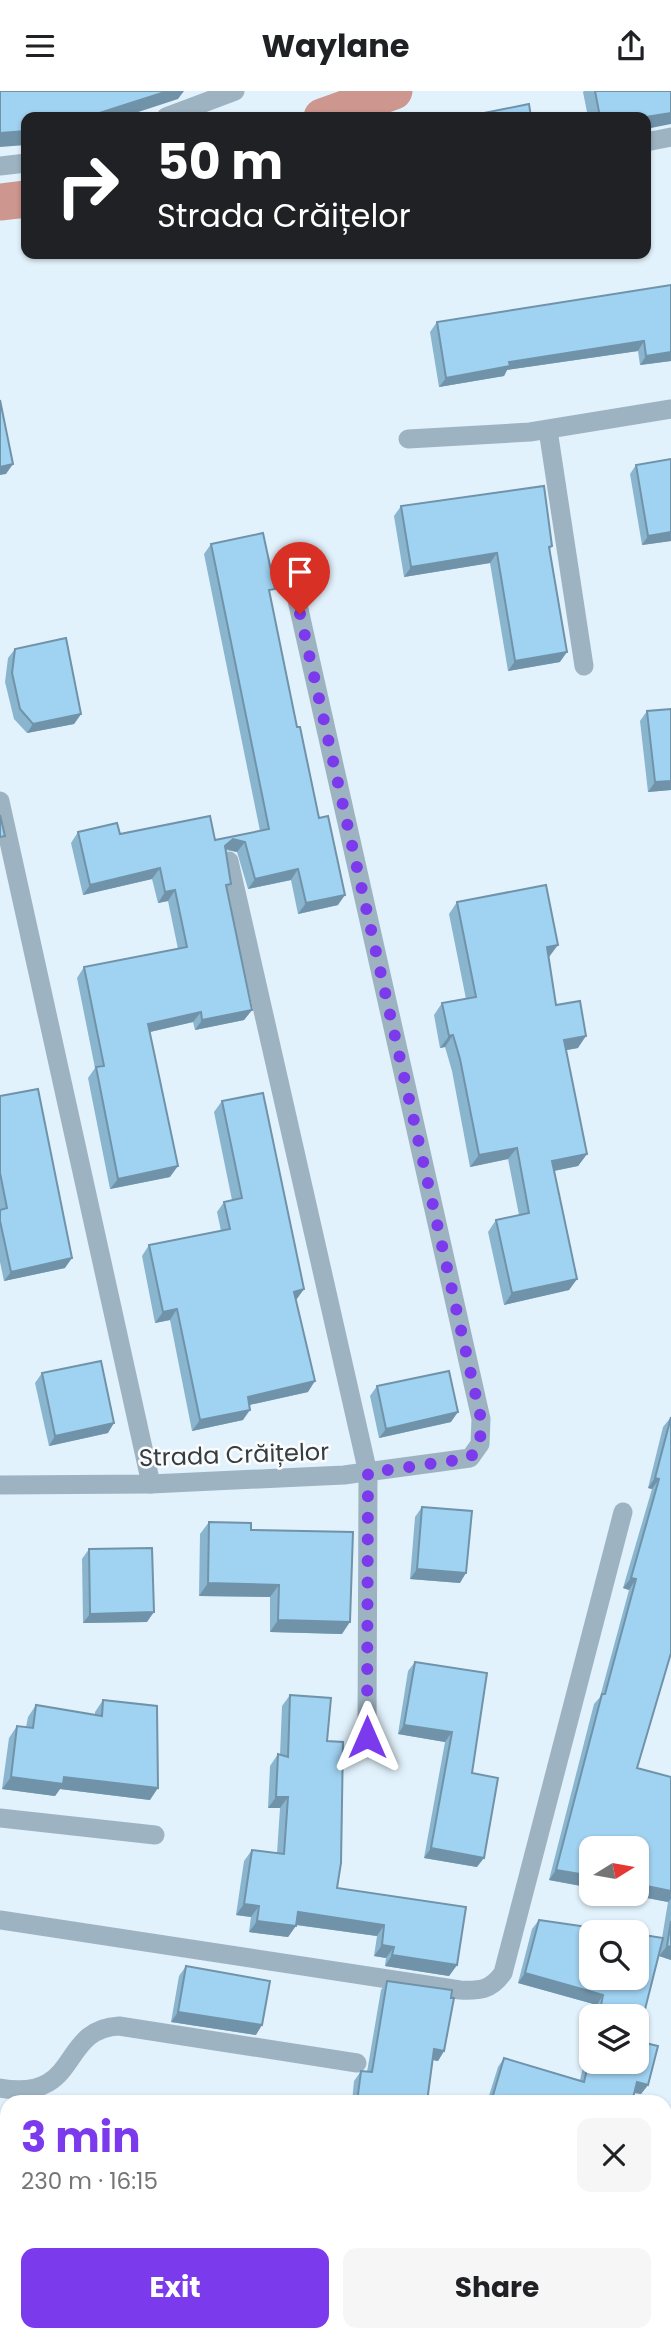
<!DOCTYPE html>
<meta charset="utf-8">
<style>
:root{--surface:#fff;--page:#f6f6f6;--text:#202124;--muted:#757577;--accent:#7c3aed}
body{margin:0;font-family:Poppins,sans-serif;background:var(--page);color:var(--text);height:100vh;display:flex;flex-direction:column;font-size:26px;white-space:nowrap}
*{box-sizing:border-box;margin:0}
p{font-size:23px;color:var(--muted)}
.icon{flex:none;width:38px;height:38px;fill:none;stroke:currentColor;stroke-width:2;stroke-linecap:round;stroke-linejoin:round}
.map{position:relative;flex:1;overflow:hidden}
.drawer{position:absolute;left:0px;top:2004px;width:672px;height:247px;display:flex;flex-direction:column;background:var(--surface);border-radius:21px 21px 0 0;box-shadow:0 2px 5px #0004}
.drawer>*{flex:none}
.hud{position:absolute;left:21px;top:21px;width:630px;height:147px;border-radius:14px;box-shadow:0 2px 5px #0004;background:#202124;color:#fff;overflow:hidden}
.needle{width:46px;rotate:79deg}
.tools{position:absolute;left:579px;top:1745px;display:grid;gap:14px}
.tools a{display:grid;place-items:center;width:70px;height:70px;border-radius:14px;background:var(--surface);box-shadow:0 2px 5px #0004;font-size:35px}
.pin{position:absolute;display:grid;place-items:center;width:60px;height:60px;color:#fff;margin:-72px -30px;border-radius:50% 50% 50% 0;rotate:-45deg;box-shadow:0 0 7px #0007}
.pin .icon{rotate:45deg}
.me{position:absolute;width:77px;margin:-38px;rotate:0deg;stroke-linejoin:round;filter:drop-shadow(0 0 5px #0008)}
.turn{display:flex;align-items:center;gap:24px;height:147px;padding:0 21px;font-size:32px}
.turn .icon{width:91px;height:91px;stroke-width:2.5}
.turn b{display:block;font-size:49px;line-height:60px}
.round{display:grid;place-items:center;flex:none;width:74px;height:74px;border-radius:14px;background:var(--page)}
.headline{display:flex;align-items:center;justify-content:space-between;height:119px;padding:0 21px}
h1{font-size:42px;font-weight:700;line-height:52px;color:var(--accent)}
.primary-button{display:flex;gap:14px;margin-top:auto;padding:14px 21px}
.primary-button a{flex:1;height:80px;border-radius:14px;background:var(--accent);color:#fff;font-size:28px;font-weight:700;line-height:80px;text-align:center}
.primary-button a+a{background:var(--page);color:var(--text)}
header{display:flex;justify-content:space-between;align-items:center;height:91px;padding:0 21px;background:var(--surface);font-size:32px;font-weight:700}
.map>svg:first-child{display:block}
</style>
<header><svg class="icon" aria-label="menu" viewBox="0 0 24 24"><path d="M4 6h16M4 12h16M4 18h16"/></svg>Waylane<svg class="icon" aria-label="share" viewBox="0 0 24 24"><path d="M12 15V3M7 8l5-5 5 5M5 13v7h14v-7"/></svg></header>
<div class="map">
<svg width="671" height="2249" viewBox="0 0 671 2249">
<rect width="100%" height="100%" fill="#e2f2fc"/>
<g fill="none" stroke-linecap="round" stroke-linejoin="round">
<g stroke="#cd968f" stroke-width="37">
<polyline points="322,26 394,0"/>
<polyline points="0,111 26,108"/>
</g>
<g stroke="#9eb3c1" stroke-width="19">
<polyline points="166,26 235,0"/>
<polyline points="646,51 671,46"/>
<polyline points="0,75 26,72"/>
<polyline points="548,339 584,575"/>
<polyline points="408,348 530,341 671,318"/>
<polyline points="0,710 151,1393"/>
<polyline points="229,770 368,1382 367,1646"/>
<polyline points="0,1394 151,1393 344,1384 470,1367 480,1353 481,1328 294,496"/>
<polyline points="0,1727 155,1744"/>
<path d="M0 1829 460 1899C480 1900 491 1899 503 1882L623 1421"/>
<path d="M0 1997C82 2011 58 1938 119 1935L357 1972"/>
<polyline points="665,2103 671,2079"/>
<polyline points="0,2180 7,2180"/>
<polyline points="628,2249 630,2244"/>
</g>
</g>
<g fill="#8ab5cf">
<polygon points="584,0 671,0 646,26 588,26 583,1"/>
<polygon points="671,194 671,270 640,274 638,260 507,279 504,285 439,296 430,241 437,231"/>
<polygon points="671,368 671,450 642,454 630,383 636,374"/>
<polygon points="401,415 552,455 550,458 560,571 508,580 490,472 404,486 394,425"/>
<polygon points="211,453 270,505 297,636 338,814 298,823 291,789 248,798 237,761 225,759 231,793 227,799 252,919 244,929 195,939 193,931 150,941 170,1086 110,1098 88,987 95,977 77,887 84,876 178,858 168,810 158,812 152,788 83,804 71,752 78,741 215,749 260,740 204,463"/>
<polygon points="15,558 81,623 74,633 27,642 14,628 5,591 8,567"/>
<polygon points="647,620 671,699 648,701 640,630"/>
<polygon points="457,811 549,866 548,866 556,914 578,957 566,959 587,1063 578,1075 554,1080 577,1188 569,1199 504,1214 488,1141 496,1129 519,1124 508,1068 470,1076 452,980 445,956 440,957 434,924 442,912 466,908 449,823"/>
<polygon points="0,1005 65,1177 4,1190 0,1171"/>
<polygon points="222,1010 304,1198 296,1209 308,1301 249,1314 243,1329 192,1340 170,1229 155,1232 142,1165 149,1154 221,1140 217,1121 224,1111 232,1109 214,1021"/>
<polygon points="42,1282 108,1342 49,1355 35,1292"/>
<polygon points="377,1295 451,1331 379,1347 370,1305"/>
<polygon points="671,1326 637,1677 671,1686 671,1869 659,1865 662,1851 637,1950 648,1994 641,2003 634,2002 632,2011 487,2011 498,1976 504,1967 580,1989 592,1937 592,1970 637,1925 594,1925 597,1914 518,1892 532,1838 539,1829 662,1847 668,1811 621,1802 637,1802 592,1757 592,1797 549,1789 594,1613 600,1606 629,1499 623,1497 652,1398 648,1397 663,1336"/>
<polygon points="422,1416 460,1492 410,1488 415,1426"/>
<polygon points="209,1431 251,1439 342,1543 270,1541 270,1506 199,1505 200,1443"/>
<polygon points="89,1458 147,1531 83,1532 82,1468"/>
<polygon points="415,1571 472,1682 477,1776 424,1767 445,1651 398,1643 408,1580"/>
<polygon points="290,1604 327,1650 337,1797 457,1874 449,1885 385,1875 386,1867 374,1865 377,1845 296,1834 288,1846 249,1841 251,1826 236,1824 244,1770 252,1759 277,1762 280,1717 268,1717 270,1675 278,1663 280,1664 282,1615"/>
<polygon points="103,1609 150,1709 60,1698 55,1705 2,1698 9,1647 17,1635 26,1636 28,1626 36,1614 95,1624 95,1621"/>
<polygon points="186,1875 256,1944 171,1931 179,1885"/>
<polygon points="387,1890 444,1960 438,1970 433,1969 427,2011 352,2011 354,1990 361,1980 367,1981 381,1899"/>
<polygon points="671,2188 671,2215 665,2214"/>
<polygon points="671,2236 671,2249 668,2249"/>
<polygon points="112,2244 176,2244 176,2249 111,2249"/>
<polygon points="302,2244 369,2244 368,2249 301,2249"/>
<polygon points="546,2244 608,2244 606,2249 544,2249"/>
</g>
<g fill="#7093a9">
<polygon points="168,0 184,0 178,8 123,26 87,26"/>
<polygon points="671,22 671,33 646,38 646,26"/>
<polygon points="26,40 26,54 0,56 0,42"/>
<polygon points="644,250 638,260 507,279 504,285 439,296 446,287 509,271"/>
<polygon points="671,261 671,270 640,274 646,265"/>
<polygon points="13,373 6,383 0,384 0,376"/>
<polygon points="671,441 671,450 642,454 648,445"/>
<polygon points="497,462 490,472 404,486 411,476"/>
<polygon points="567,561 560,571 508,580 515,570"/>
<polygon points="81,623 74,633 27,642 33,633"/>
<polygon points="671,690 671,699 648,701 655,691"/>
<polygon points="233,748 245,751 237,761 226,758 225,755"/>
<polygon points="160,777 152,788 83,804 90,794"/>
<polygon points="298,778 291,789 248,798 255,788"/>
<polygon points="175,799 168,810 158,812 165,801"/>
<polygon points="345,804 338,814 298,823 306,812"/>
<polygon points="558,854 549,866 538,868 547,856"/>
<polygon points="252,919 244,929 195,939 202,929"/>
<polygon points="201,921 193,931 141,943 148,933"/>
<polygon points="453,944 445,956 440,957 449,945"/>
<polygon points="586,945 578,957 556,961 564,949"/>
<polygon points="517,1057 508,1068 470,1076 479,1064"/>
<polygon points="587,1063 578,1075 543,1082 552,1070"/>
<polygon points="178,1075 170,1086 110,1098 118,1088"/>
<polygon points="72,1167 65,1177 4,1190 11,1181"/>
<polygon points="577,1188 569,1199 504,1214 512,1202"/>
<polygon points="304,1198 296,1209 294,1201"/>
<polygon points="177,1218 170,1229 155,1232 163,1221"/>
<polygon points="315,1290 308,1301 240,1316 248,1306"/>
<polygon points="250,1319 243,1329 192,1340 200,1329"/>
<polygon points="458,1321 451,1331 379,1347 386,1338"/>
<polygon points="114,1332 108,1342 49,1355 55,1345"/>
<polygon points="655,1387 659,1388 652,1398 648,1397"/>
<polygon points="417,1478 466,1482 460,1492 410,1488"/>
<polygon points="631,1487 636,1488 629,1499 623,1497"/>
<polygon points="208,1492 279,1494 270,1506 199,1505"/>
<polygon points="154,1521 147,1531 83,1532 90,1523"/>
<polygon points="278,1529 350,1531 342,1543 270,1541"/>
<polygon points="404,1634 452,1641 445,1651 398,1643"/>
<polygon points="11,1686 64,1686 158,1697 150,1709 60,1698 55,1705 2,1698"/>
<polygon points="276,1706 288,1706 280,1717 268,1717"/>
<polygon points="431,1757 484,1767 477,1776 424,1767"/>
<polygon points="556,1779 592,1785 592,1797 549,1789"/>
<polygon points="637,1793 671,1800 671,1808 668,1811 621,1802 637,1802"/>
<polygon points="244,1813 259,1815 251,1826 236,1824"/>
<polygon points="298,1821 384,1834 377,1845 290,1833"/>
<polygon points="257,1830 296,1835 288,1846 249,1841"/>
<polygon points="382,1854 394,1856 386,1867 374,1865"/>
<polygon points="667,1855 671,1856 671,1869 659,1865"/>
<polygon points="392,1864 457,1874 449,1885 385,1875"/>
<polygon points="525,1882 603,1904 597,1914 518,1892"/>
<polygon points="178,1921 262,1934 256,1944 171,1931"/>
<polygon points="434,1958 444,1960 438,1970 428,1968"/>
<polygon points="637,1991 648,1994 641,2003 630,2001"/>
<polygon points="671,2204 671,2215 665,2214 665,2213"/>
</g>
<g fill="#a0d2f1" stroke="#7093a9" stroke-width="2">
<polygon points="0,0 168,0 87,26 26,26 26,40 0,42"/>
<polygon points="595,0 671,0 671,22 646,26 600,26"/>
<polygon points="529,13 531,26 464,26"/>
<polygon points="671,194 671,261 646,265 644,250 509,271 510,275 446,287 437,231"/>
<polygon points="0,309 13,373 0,376"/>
<polygon points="671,368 671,441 648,445 636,374"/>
<polygon points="544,395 552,455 549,456 567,561 515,570 497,462 411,476 401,415"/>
<polygon points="263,442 275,498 269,499 297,636 300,636 319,727 328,725 345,804 306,812 298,778 255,788 245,751 233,748 225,755 231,793 226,794 252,919 202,929 201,921 148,933 178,1075 118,1088 96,976 104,975 84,876 187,856 175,799 165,801 160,777 90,794 78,741 117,732 120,743 210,725 215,749 269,738 211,453"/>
<polygon points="66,547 81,623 33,633 20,618 12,582 15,558"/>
<polygon points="671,618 671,690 655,691 647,620"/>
<polygon points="0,724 5,745 0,746"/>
<polygon points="546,794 558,854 547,856 556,914 580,910 586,945 564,949 587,1063 552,1070 577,1188 512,1202 496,1129 529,1122 517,1057 479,1064 460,968 453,944 449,945 442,912 476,906 457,811"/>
<polygon points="38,998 72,1167 11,1181 0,1130 0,1119 7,1117 0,1082 0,1005"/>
<polygon points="263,1002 304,1198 294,1201 315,1290 248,1306 250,1319 200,1329 177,1218 163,1221 149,1154 230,1138 224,1111 242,1107 222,1010"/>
<polygon points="101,1270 114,1332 55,1345 42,1282"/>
<polygon points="449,1280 458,1321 386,1338 377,1295"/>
<polygon points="671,1326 671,1562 637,1677 671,1686 671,1800 637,1793 637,1757 592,1757 592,1785 556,1779 602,1603 605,1603 636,1488 631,1487 659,1388 655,1387"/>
<polygon points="422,1416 472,1420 466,1482 417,1478"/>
<polygon points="209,1431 251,1432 251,1439 353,1441 350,1531 278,1529 279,1494 208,1492"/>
<polygon points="152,1457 154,1521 90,1523 89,1458"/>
<polygon points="415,1571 487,1582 472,1682 498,1687 484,1767 431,1757 452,1641 404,1634"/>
<polygon points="290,1604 331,1607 327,1650 343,1651 341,1772 337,1797 466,1816 457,1874 392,1864 394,1856 382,1854 384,1834 298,1821 296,1835 257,1830 259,1815 244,1813 252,1759 284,1763 288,1706 276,1706 278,1663 288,1666"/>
<polygon points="103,1609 157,1615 158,1697 64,1686 63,1693 11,1686 17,1635 33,1637 36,1614 102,1625"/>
<polygon points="539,1829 622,1841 592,1841 592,1886 637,1886 637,1843 663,1847 637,1950 658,1955 648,1994 637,1991 632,2011 491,2011 504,1967 584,1991 592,1958 592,1970 637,1970 637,1925 599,1925 603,1904 525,1882"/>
<polygon points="671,1830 671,1856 667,1855"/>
<polygon points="186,1875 270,1890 262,1934 178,1921"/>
<polygon points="387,1890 452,1899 451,1907 454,1907 444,1960 434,1958 427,2011 357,2011 361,1980 372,1981"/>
<polygon points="118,2244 176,2244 176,2249 117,2249"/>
<polygon points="307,2244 369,2244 368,2249 307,2249"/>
<polygon points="549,2244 608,2244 606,2249 548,2249"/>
</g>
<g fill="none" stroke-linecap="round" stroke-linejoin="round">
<polyline stroke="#7c3aed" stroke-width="12" stroke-dasharray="0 21.6" points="300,523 481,1328 480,1353 470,1367 368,1382 367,1646"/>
</g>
<g text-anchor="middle" stroke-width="5" stroke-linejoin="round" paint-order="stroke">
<g font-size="24" fill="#333d44" stroke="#fcfcfc">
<text transform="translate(234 1364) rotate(-2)" y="8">Strada Crăițelor</text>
</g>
</g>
</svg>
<div class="tools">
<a><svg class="needle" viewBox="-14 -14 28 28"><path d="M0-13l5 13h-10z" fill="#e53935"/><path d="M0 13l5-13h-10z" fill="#757577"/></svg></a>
<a><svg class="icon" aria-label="search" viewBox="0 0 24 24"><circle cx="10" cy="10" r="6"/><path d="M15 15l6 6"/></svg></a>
<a><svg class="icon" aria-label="layers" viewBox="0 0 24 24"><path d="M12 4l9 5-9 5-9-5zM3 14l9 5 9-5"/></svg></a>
</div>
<div class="pin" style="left:300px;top:523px;background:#d93025"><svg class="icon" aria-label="arrive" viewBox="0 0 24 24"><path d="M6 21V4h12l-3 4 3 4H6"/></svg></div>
<svg class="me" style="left:367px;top:1646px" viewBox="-20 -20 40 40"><path d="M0-17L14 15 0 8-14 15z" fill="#7c3aed" stroke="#fff" stroke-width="4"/></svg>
<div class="hud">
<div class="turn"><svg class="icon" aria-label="right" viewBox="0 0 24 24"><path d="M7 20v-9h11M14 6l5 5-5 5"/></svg><div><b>50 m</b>Strada Crăițelor</div></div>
</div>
<section class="drawer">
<div class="headline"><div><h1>3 min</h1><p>230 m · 16:15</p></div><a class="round"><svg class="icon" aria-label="close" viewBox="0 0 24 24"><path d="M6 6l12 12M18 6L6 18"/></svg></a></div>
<div class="primary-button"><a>Exit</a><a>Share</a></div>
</section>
</div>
